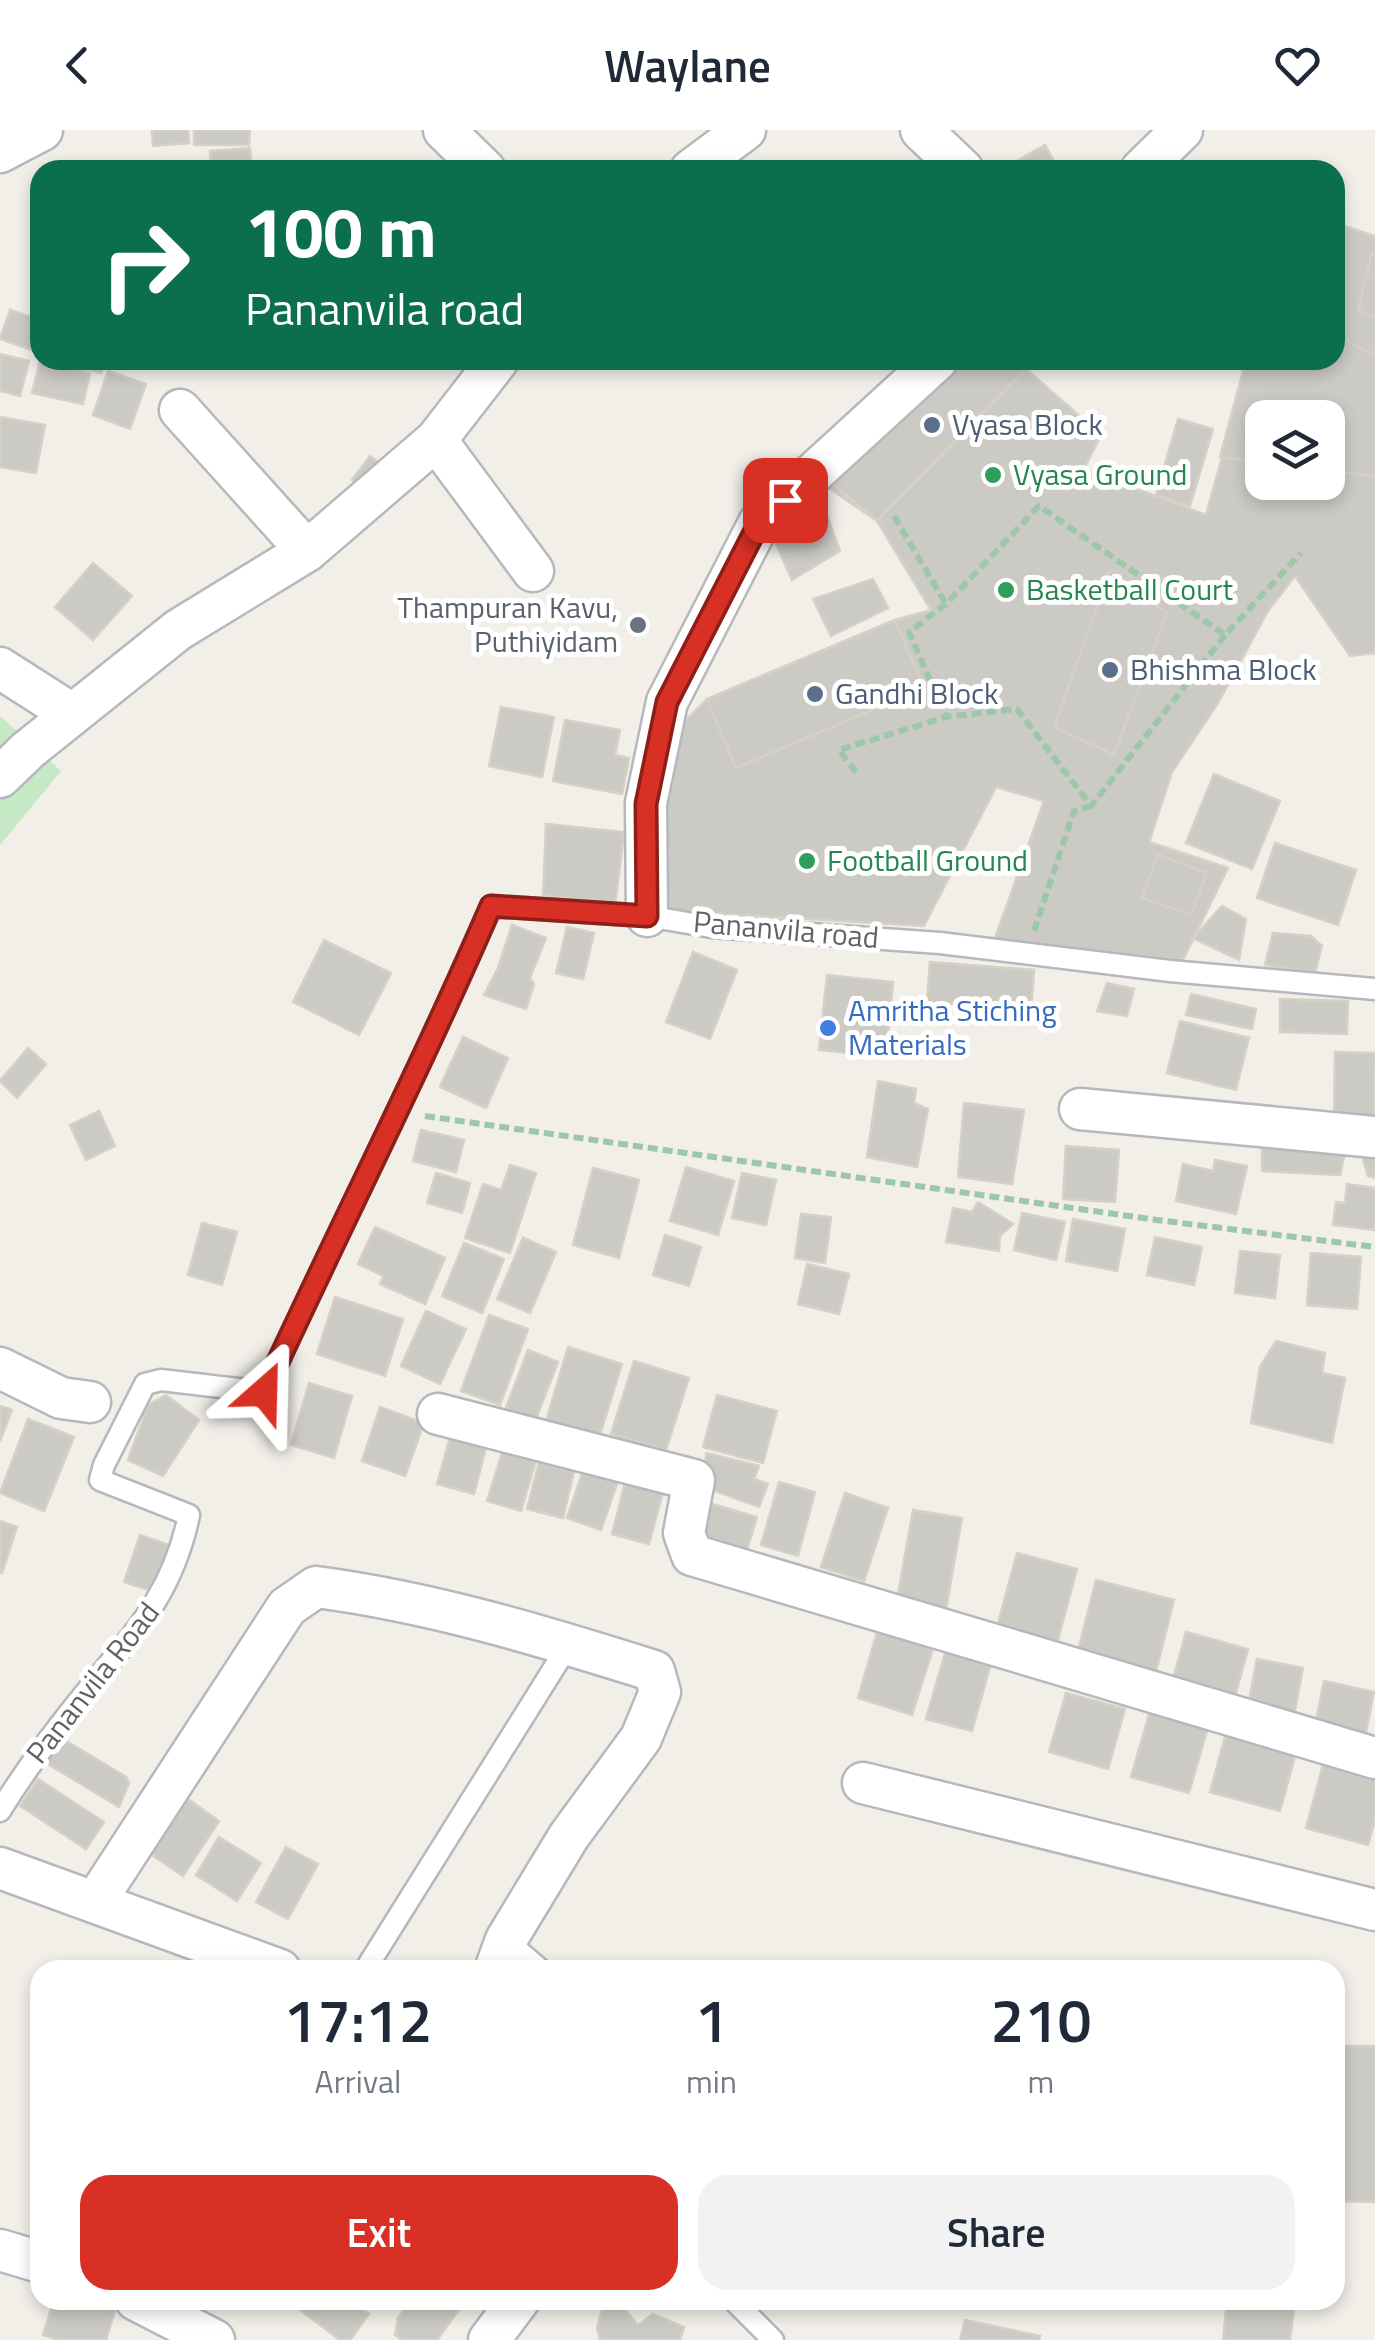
<!DOCTYPE html>
<style>
:root{--surface:#fff;--page:#f2f2f3;--text:#1f2937;--muted:#747a83;--accent:#d93025}
body{margin:0;font-family:"Titillium Web",sans-serif;background:var(--page);color:var(--text);height:100vh;display:flex;flex-direction:column;font-size:38px;white-space:nowrap}
*{box-sizing:border-box;margin:0}
p{font-size:32px;color:var(--muted)}
.icon{flex:none;width:55px;height:55px;fill:none;stroke:currentColor;stroke-width:2;stroke-linecap:round;stroke-linejoin:round}
.map{position:relative;flex:1;overflow:hidden}
.panel{position:absolute;left:30px;top:1830px;width:1315px;height:350px;display:flex;flex-direction:column;background:var(--surface);border-radius:30px;box-shadow:0 5px 15px #0003}
.panel>*{flex:none}
.hud{position:absolute;left:30px;top:30px;width:1315px;height:210px;border-radius:30px;box-shadow:0 5px 15px #0003;background:#0b6e4f;color:#fff;overflow:hidden}
.controls{position:absolute;left:1245px;top:270px;display:grid;gap:20px}
.controls a{display:grid;place-items:center;width:100px;height:100px;border-radius:20px;background:var(--surface);box-shadow:0 5px 15px #0003;font-size:50px}
.pin{position:absolute;display:grid;place-items:center;width:85px;height:85px;color:#fff;margin:-42px;border-radius:20px;box-shadow:0 5px 15px #0006}
.me{position:absolute;width:110px;margin:-55px;rotate:25deg;stroke-linejoin:round;filter:drop-shadow(0 0 8px #0008)}
.turn{display:flex;align-items:center;gap:35px;height:210px;padding:0 50px;font-size:45px}
.turn .icon{width:130px;height:130px;stroke-width:2.5}
.turn b{display:block;font-size:70px;line-height:85px}
.eta{display:flex;justify-content:space-evenly;align-items:center;height:170px;text-align:center}
.eta b{font-size:60px;font-weight:600;line-height:70px}
.action{display:flex;gap:20px;margin-top:auto;padding:20px 50px}
.action a{flex:1;height:115px;border-radius:30px;background:var(--accent);color:#fff;font-size:40px;font-weight:600;line-height:115px;text-align:center}
.action a+a{background:var(--page);color:var(--text)}
header{display:flex;justify-content:space-between;align-items:center;height:130px;padding:0 50px;background:var(--surface);font-size:45px;font-weight:600}
.map>svg:first-child{display:block}
</style>
<header><svg class="icon" aria-label="back" viewBox="0 0 24 24"><path d="M15 5l-7 7 7 7"/></svg>Waylane<svg class="icon" aria-label="heart" viewBox="0 0 24 24"><path d="M12 20l-8-8c-3-5 5-10 8-4 3-6 11-1 8 4z"/></svg></header>
<div class="map">
<svg width="1375" height="2210" viewBox="0 0 1375 2210">
<rect width="100%" height="100%" fill="#f1efe8"/>
<polygon fill="#c5e8c5" points="0,586 61,641 0,715"/>
<g fill="#cccac5" stroke="#d6d1c6" stroke-width="2.5" fill-rule="evenodd">
<polygon points="152,0 188,0 189,13 153,16"/>
<polygon points="194,0 250,0 249,15 194,15"/>
<polygon points="1045,15 1059,40 1001,40"/>
<polygon points="250,18 252,40 211,40 210,21"/>
<path d="M1335 93 1375 106V523L1350 526 1295 446 1268 481 1218 573 1172 642 1149 712 1228 738 1183 830 994 811 1044 671 996 657 924 796 657 780 658 682 678 598 707 569 895 490 931 480 877 391 820 352 965 230H1016L1101 305 1084 339 1206 385 1249 230H1335ZM1262 288H1328V352H1262Z"/>
<polygon points="1372,123 1375,124 1375,188 1358,180"/>
<polygon points="10,180 40,190 40,223 0,209"/>
<polygon points="1335,204 1375,226 1375,346 1328,340 1328,288 1262,288 1262,332 1220,327 1246,230 1335,230"/>
<polygon points="0,224 29,231 20,266 0,261"/>
<polygon points="62,230 105,230 101,243"/>
<polygon points="965,230 1015,230 1026,239 877,391 828,350"/>
<polygon points="40,231 90,243 83,274 32,263"/>
<polygon points="108,241 146,254 130,299 93,285"/>
<polygon points="0,287 45,295 36,343 0,337"/>
<polygon points="1178,289 1213,299 1190,376 1156,365"/>
<polygon points="370,326 383,336 364,359 352,350"/>
<polygon points="825,380 840,421 792,450 772,405"/>
<polygon points="93,433 132,466 93,510 55,477"/>
<polygon points="1110,441 1167,483 1114,625 1054,597"/>
<polygon points="873,449 888,478 831,506 813,469"/>
<polygon points="895,490 924,558 736,638 707,569"/>
<polygon points="501,577 554,587 542,647 489,636"/>
<polygon points="565,590 620,600 615,625 629,628 622,664 553,651"/>
<polygon points="1214,644 1280,671 1252,739 1186,713"/>
<polygon points="546,694 624,702 615,775 543,765"/>
<polygon points="1275,713 1356,740 1338,795 1257,768"/>
<polygon points="1158,725 1207,743 1191,785 1142,768"/>
<polygon points="1222,776 1246,789 1239,830 1193,808"/>
<polygon points="512,795 546,808 530,848 534,855 526,879 484,865 498,838"/>
<polygon points="567,797 594,803 583,849 556,843"/>
<polygon points="1273,803 1311,806 1322,816 1315,842 1265,835"/>
<polygon points="324,810 391,843 359,905 293,872"/>
<polygon points="693,822 737,840 710,909 666,892"/>
<polygon points="930,832 1034,840 1031,881 927,872"/>
<polygon points="827,845 893,852 886,927 819,920"/>
<polygon points="1107,853 1134,859 1127,886 1097,881"/>
<polygon points="1191,864 1256,879 1252,899 1186,885"/>
<polygon points="1280,869 1348,871 1347,904 1280,902"/>
<polygon points="1180,891 1249,908 1236,960 1167,943"/>
<polygon points="463,907 508,928 486,978 440,957"/>
<polygon points="28,918 46,934 17,968 0,951"/>
<polygon points="1335,922 1375,923 1374,994 1334,993"/>
<polygon points="878,951 916,959 914,973 928,979 917,1037 867,1027"/>
<polygon points="964,973 1024,980 1012,1054 958,1047"/>
<polygon points="99,981 115,1016 86,1030 70,995"/>
<polygon points="421,1000 464,1010 456,1042 413,1031"/>
<polygon points="1262,1013 1346,1019 1340,1045 1262,1041"/>
<polygon points="1066,1016 1119,1020 1115,1072 1063,1069"/>
<polygon points="1360,1019 1375,1021 1375,1048 1368,1046"/>
<polygon points="1215,1030 1247,1036 1236,1084 1176,1071 1183,1034 1213,1041"/>
<polygon points="510,1035 536,1043 510,1123 465,1108 483,1054 501,1060"/>
<polygon points="686,1037 734,1051 718,1105 670,1091"/>
<polygon points="593,1038 639,1050 619,1128 573,1115"/>
<polygon points="436,1043 470,1053 462,1083 427,1073"/>
<polygon points="742,1043 776,1050 766,1095 732,1088"/>
<polygon points="1347,1054 1375,1058 1375,1100 1333,1095 1336,1072 1345,1073"/>
<polygon points="978,1072 1013,1094 1000,1106 999,1121 946,1112 953,1078 972,1082"/>
<polygon points="1022,1083 1065,1092 1056,1130 1014,1120"/>
<polygon points="801,1084 831,1087 825,1133 795,1128"/>
<polygon points="1073,1089 1125,1099 1117,1141 1066,1131"/>
<polygon points="202,1093 237,1102 222,1155 188,1145"/>
<polygon points="375,1097 445,1128 425,1174 380,1154 384,1146 358,1134"/>
<polygon points="665,1105 701,1117 689,1156 653,1145"/>
<polygon points="1155,1107 1202,1117 1194,1155 1147,1145"/>
<polygon points="523,1108 556,1122 530,1183 497,1169"/>
<polygon points="464,1113 504,1129 482,1183 442,1166"/>
<polygon points="1240,1121 1280,1125 1275,1168 1235,1163"/>
<polygon points="1311,1123 1361,1127 1357,1179 1307,1175"/>
<polygon points="807,1134 849,1144 839,1184 798,1174"/>
<polygon points="335,1167 403,1189 385,1246 317,1224"/>
<polygon points="426,1181 466,1199 440,1254 401,1236"/>
<polygon points="489,1185 528,1199 500,1275 461,1261"/>
<polygon points="1276,1211 1325,1223 1322,1243 1345,1248 1332,1313 1251,1293 1260,1237"/>
<polygon points="568,1217 622,1234 598,1311 545,1295"/>
<polygon points="528,1220 558,1232 536,1289 506,1278"/>
<polygon points="634,1231 689,1248 666,1320 611,1304"/>
<polygon points="309,1253 352,1266 334,1328 291,1315"/>
<polygon points="166,1265 199,1290 163,1346 128,1330 148,1275"/>
<polygon points="717,1265 777,1281 763,1333 703,1317"/>
<polygon points="0,1276 12,1280 0,1311"/>
<polygon points="380,1277 424,1293 405,1346 362,1331"/>
<polygon points="28,1289 74,1307 44,1381 0,1363"/>
<polygon points="452,1300 488,1310 474,1364 437,1354"/>
<polygon points="504,1317 537,1327 521,1381 487,1371"/>
<polygon points="706,1323 759,1336 754,1349 768,1354 759,1377 704,1357"/>
<polygon points="540,1328 575,1337 563,1388 527,1379"/>
<polygon points="584,1338 618,1351 601,1400 567,1388"/>
<polygon points="626,1349 664,1359 649,1414 612,1404"/>
<polygon points="779,1352 815,1362 798,1426 761,1415"/>
<polygon points="845,1363 888,1378 864,1451 821,1437"/>
<polygon points="709,1373 757,1387 746,1423 698,1409"/>
<polygon points="913,1380 962,1388 946,1479 897,1470"/>
<polygon points="0,1391 17,1397 2,1443 0,1442"/>
<polygon points="140,1405 172,1416 158,1463 124,1452"/>
<polygon points="1017,1423 1077,1439 1056,1517 996,1501"/>
<polygon points="1096,1450 1174,1470 1156,1541 1078,1521"/>
<polygon points="880,1492 936,1509 912,1585 858,1568"/>
<polygon points="1186,1502 1248,1519 1234,1570 1172,1553"/>
<polygon points="948,1513 993,1526 972,1601 926,1589"/>
<polygon points="1257,1529 1303,1538 1294,1585 1248,1576"/>
<polygon points="1324,1551 1374,1562 1365,1607 1315,1596"/>
<polygon points="1066,1563 1125,1579 1108,1639 1049,1622"/>
<polygon points="1150,1581 1208,1597 1189,1663 1131,1647"/>
<polygon points="1226,1603 1296,1623 1280,1681 1210,1662"/>
<polygon points="58,1606 126,1647 129,1653 119,1677 43,1631"/>
<polygon points="1327,1620 1375,1633 1375,1690 1368,1715 1306,1698"/>
<polygon points="38,1649 104,1692 86,1719 20,1676"/>
<polygon points="178,1662 219,1691 183,1746 140,1717"/>
<polygon points="219,1707 261,1733 237,1771 196,1745"/>
<polygon points="286,1717 318,1734 288,1789 256,1772"/>
<polygon points="1335,1916 1375,1916 1375,2072 1335,2071"/>
<polygon points="54,2170 104,2170 117,2174 106,2210 59,2210 43,2205"/>
<polygon points="287,2170 351,2170 369,2184 350,2210 340,2210"/>
<polygon points="411,2170 466,2170 437,2210 402,2210 395,2205 398,2188"/>
<polygon points="1227,2170 1295,2170 1290,2210 1223,2210"/>
<polygon points="620,2174 638,2195 653,2184 684,2197 680,2210 600,2210 597,2198 603,2176"/>
<polygon points="965,2190 1040,2206 1039,2210 960,2210"/>
</g>
<g fill="none" stroke-linecap="round" stroke-linejoin="round">
<g stroke="#b5b8bc" stroke-width="25">
<g id="service">
<path d="M0 1681C26 1639 55 1600 86 1562 135 1502 173 1463 189 1385L100 1350 104 1335 145 1254 161 1250 264 1262C339 1100 420 940 491 776L647 786 711 797 940 813 1170 841 1375 859"/>
<polyline points="506,1810 541,1840"/>
<polyline points="365,1840 569,1514"/>
<polyline points="733,2170 773,2210"/>
</g>
</g>
<g stroke="#b5b8bc" stroke-width="45">
<g id="minor">
<polyline points="444,0 485,40"/>
<polyline points="921,0 963,40"/>
<polyline points="0,22 42,0"/>
<polyline points="691,40 745,0"/>
<polyline points="1141,40 1182,0"/>
<polyline points="180,280 307,421"/>
<polyline points="436,310 533,441"/>
<polyline points="0,538 72,584"/>
<polyline points="0,647 28,620 178,500 307,421 436,310 498,230"/>
<polyline points="647,786 646,673 667,572 759,393 937,230"/>
<polyline points="1080,979 1375,1007"/>
<polyline points="0,1238 61,1268 90,1272"/>
<polyline points="438,1284 694,1350 684,1403 692,1425 1375,1628"/>
<polyline points="863,1653 1375,1780"/>
<polyline points="0,1738 280,1840"/>
<path d="M95 1772 287 1477 316 1457C431 1472 543 1506 654 1541L660 1562 641 1608 569 1706 506 1810 495 1840"/>
<polyline points="0,2120 40,2132"/>
<polyline points="136,2170 214,2210"/>
<polyline points="489,2210 519,2170"/>
</g>
</g>
<g stroke="#9cc7a9" stroke-width="6" stroke-dasharray="10 5" stroke-linecap="butt">
<polyline points="894,386 946,474"/>
<polyline points="1225,505 1091,676 1017,579 946,587 909,502 946,474 1039,376 1225,505 1301,423"/>
<polyline points="856,642 839,620 946,587"/>
<polyline points="1034,801 1074,681 1091,676"/>
<polyline points="425,986 1157,1090 1375,1117"/>
</g>
<use href="#service" stroke="#fff" stroke-width="20"/>
<use href="#minor" stroke="#fff" stroke-width="40"/>
</g>
<g fill="none" stroke-linecap="round" stroke-linejoin="round">
<g stroke="#8d1f18" stroke-width="25">
<path id="route" d="M264 1262C339 1099 420 940 491 776L647 786 646 674 667 572 759 393 785 370"/>
</g>
<use href="#route" stroke="#d93025" stroke-width="18"/>
</g>
<g fill="#5c6f8a" stroke="#fff" stroke-width="4">
<circle cx="932" cy="295" r="10"/>
<circle cx="1110" cy="540" r="10"/>
<circle cx="815" cy="564" r="10"/>
</g>
<g fill="#2e9e5b" stroke="#fff" stroke-width="4">
<circle cx="993" cy="345" r="10"/>
<circle cx="1006" cy="460" r="10"/>
<circle cx="807" cy="731" r="10"/>
</g>
<circle fill="#6b7280" stroke="#fff" stroke-width="4" cx="638" cy="495" r="10"/>
<circle fill="#3f7fe0" stroke="#fff" stroke-width="4" cx="828" cy="898" r="10"/>
<g text-anchor="middle" stroke-width="10" stroke-linejoin="round" paint-order="stroke">
<g font-size="30" fill="#4e5e75" stroke="#fff" text-anchor="start">
<text x="952" y="305">Vyasa Block</text>
<text x="1130" y="550">Bhishma Block</text>
<text x="835" y="574">Gandhi Block</text>
</g>
<g font-size="30" fill="#27864d" stroke="#fff" text-anchor="start">
<text x="1013" y="355">Vyasa Ground</text>
<text x="1026" y="470">Basketball Court</text>
<text x="827" y="741">Football Ground</text>
</g>
<g font-size="30" fill="#5b616d" stroke="#fff" text-anchor="end">
<text x="618" y="488">Thampuran Kavu,<tspan x="618" dy="34">Puthiyidam</tspan></text>
</g>
<g font-size="30" fill="#5f6368" stroke="#fff">
<text transform="translate(786 800) rotate(5)" y="10">Pananvila road</text>
<text transform="translate(93 1553) rotate(-52)" y="10">Pananvila Road</text>
</g>
<g font-size="30" fill="#366cbe" stroke="#fff" text-anchor="start">
<text x="848" y="891">Amritha Stiching<tspan x="848" dy="34">Materials</tspan></text>
</g>
</g>
</svg>
<div class="controls">
<a><svg class="icon" aria-label="layers" viewBox="0 0 24 24"><path d="M12 4l9 5-9 5-9-5zM3 14l9 5 9-5"/></svg></a>
</div>
<div class="pin" style="left:785px;top:370px;background:#d93025"><svg class="icon" aria-label="arrive" viewBox="0 0 24 24"><path d="M6 21V4h12l-3 4 3 4H6"/></svg></div>
<svg class="me" style="left:264px;top:1262px" viewBox="-20 -20 40 40"><path d="M0-17L14 15 0 8-14 15z" fill="#d93025" stroke="#fff" stroke-width="4"/></svg>
<div class="hud">
<div class="turn"><svg class="icon" aria-label="right" viewBox="0 0 24 24"><path d="M7 20v-9h11M14 6l5 5-5 5"/></svg><div><b>100 m</b>Pananvila road</div></div>
</div>
<section class="panel">
<div class="eta">
<div><b>17:12</b><p>Arrival</p></div>
<div><b>1</b><p>min</p></div>
<div><b>210</b><p>m</p></div>
</div>
<div class="action"><a>Exit</a><a>Share</a></div>
</section>
</div>
